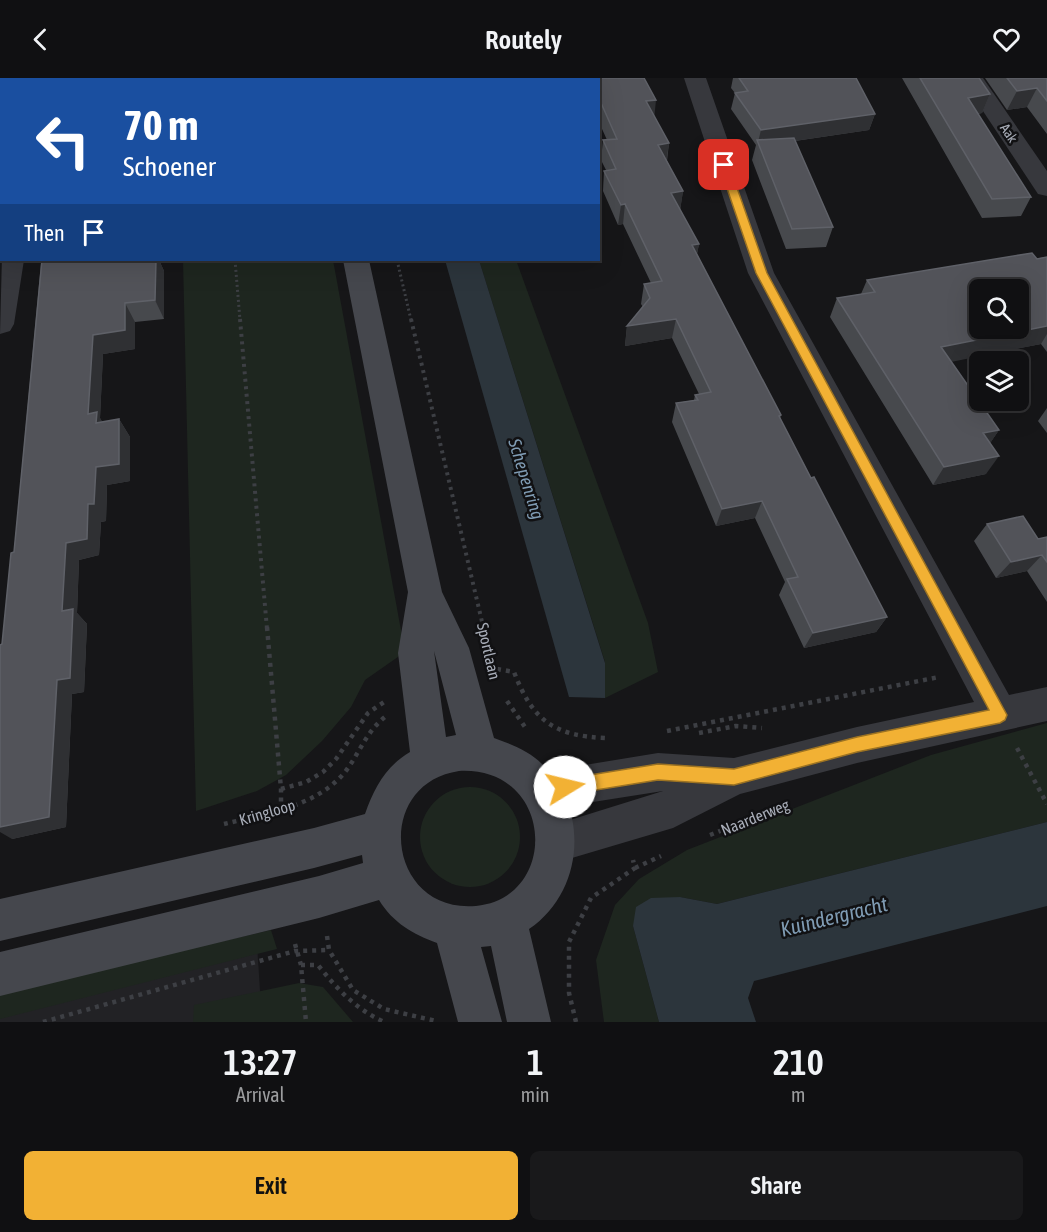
<!DOCTYPE html>
<style>
:root{--surface:#101012;--page:#19191b;--text:#f1f3f6;--muted:#9c9d9f;--line:#303032;--accent:#f2b134}
body{margin:0;font-family:"Asap Condensed",sans-serif;background:var(--page);color:var(--text);height:100vh;display:flex;flex-direction:column;font-size:22px;white-space:nowrap}
*{box-sizing:border-box;margin:0}
p{font-size:20px;color:var(--muted)}
.icon{flex:none;width:33px;height:33px;fill:none;stroke:currentColor;stroke-width:2;stroke-linecap:round;stroke-linejoin:round}
.map{position:relative;height:944px;overflow:hidden}
.panel{display:flex;flex-direction:column;background:var(--surface);flex:1}
.panel>*{flex:none}
.top-card{position:absolute;left:0px;top:0px;width:600px;height:183px;box-shadow:0 6px 24px #0002,0 0 0 2px var(--line);background:#1a4fa0;color:#fff;overflow:hidden}
.buttons{position:absolute;left:969px;top:201px;display:grid;gap:12px}
.buttons a{display:grid;place-items:center;width:60px;height:60px;border-radius:9px;background:var(--surface);box-shadow:0 6px 24px #0002,0 0 0 2px var(--line);font-size:30px}
.pin{position:absolute;display:grid;place-items:center;width:51px;height:51px;color:#fff;margin:-26px;border-radius:12px;box-shadow:0 3px 9px #0006}
.me{position:absolute;width:66px;margin:-33px;rotate:81deg;stroke-linejoin:round;filter:drop-shadow(0 0 4px #0008)}
.turn{display:flex;align-items:center;gap:21px;height:126px;padding:0 24px;font-size:27px}
.turn .icon{width:78px;height:78px;stroke-width:2.5}
.turn b{display:block;font-size:42px;line-height:51px}
.then{display:flex;align-items:center;height:57px;padding:0 24px;background:#0003;gap:12px;font-size:22px}
.eta{display:flex;justify-content:space-evenly;align-items:center;height:102px;text-align:center}
.eta b{font-size:36px;font-weight:600;line-height:42px}
.action{display:flex;gap:12px;margin-top:auto;padding:12px 24px}
.action a{flex:1;height:69px;border-radius:9px;background:var(--accent);color:#111;font-size:24px;font-weight:600;line-height:69px;text-align:center}
.action a+a{background:var(--page);color:var(--text)}
header{display:flex;justify-content:space-between;align-items:center;height:78px;padding:0 24px;background:var(--surface);font-size:27px;font-weight:600}
.map>svg:first-child{display:block}
</style>
<header><svg class="icon" aria-label="back" viewBox="0 0 24 24"><path d="M15 5l-7 7 7 7"/></svg>Routely<svg class="icon" aria-label="heart" viewBox="0 0 24 24"><path d="M12 20l-8-8c-3-5 5-10 8-4 3-6 11-1 8 4z"/></svg></header>
<div class="map">
<svg width="1047" height="944" viewBox="0 0 1047 944">
<rect width="100%" height="100%" fill="#161618"/>
<polygon fill="#222225" points="257,866 262,944 0,944 0,926"/>
<g fill="#1e261f">
<polygon points="183,182 333,182 405,574 365,602 351,629 322,663 286,697 257,713 196,733"/>
<polygon points="479,182 516,182 648,545 658,594 605,620 605,584"/>
<polygon points="1047,645 1047,744 717,826 680,819 633,848 659,944 604,944 596,882 615,827 639,801 687,772 931,677"/>
<circle cx="470" cy="759" r="50"/>
<polygon points="271,852 277,871 0,941 0,914"/>
<polygon points="299,905 323,909 353,944 193,944 194,927"/>
</g>
<g fill="#2c353c">
<polygon points="445,182 479,182 605,585 605,620 569,619"/>
<polygon points="1047,744 1047,828 754,903 748,920 756,944 659,944 633,848 636,829 651,820 680,819 717,826"/>
</g>
<g fill="none" stroke-linecap="round" stroke-linejoin="round">
<g stroke="#3d3f44" stroke-width="3" stroke-dasharray="2 3" stroke-linecap="butt">
<polyline points="235,182 240,242"/>
<polyline points="397,182 411,242"/>
</g>
<g stroke="#3d3f44" stroke-width="4" stroke-dasharray="3 4.5" stroke-linecap="butt">
<polyline points="240,241 267,551"/>
<polyline points="411,241 483,548"/>
</g>
<g stroke="#3d3f44" stroke-width="4.5" stroke-dasharray="4 5" stroke-linecap="butt">
<polyline points="267,549 281,711 281,737"/>
<path d="M497 591 514 594C533 643 554 658 606 660"/>
<polyline points="507,623 525,649"/>
<polyline points="667,653 939,599"/>
<polyline points="699,655 736,648 762,650"/>
<polyline points="1017,670 1047,726"/>
<polyline points="281,711 306,704 323,694 336,681 368,635 384,624"/>
<path d="M224 746C265 736 316 729 345 694 359 676 366 654 385 639"/>
<polyline points="710,757 775,731"/>
<polyline points="635,790 661,778"/>
<polyline points="327,858 329,872 353,912 384,931 436,943"/>
<polyline points="295,866 301,887 306,944"/>
<path d="M301 887H318C337 911 356 931 384 944"/>
<polyline points="43,944 295,873 329,872"/>
<polyline points="576,944 569,915 569,864 591,820 635,790 633,782"/>
</g>
<g fill="#37383d" fill-rule="evenodd">
<polygon points="684,0 706,0 774,195 1009,617 1047,609 1047,643 857,685 740,716 673,750 555,785 541,779 535,765 541,751 663,713 542,732 528,727 523,713 528,699 542,694 658,675 734,680 857,649 974,624 748,195"/>
<polygon points="961,0 983,0 1047,93 1047,118 1038,116"/>
<polygon points="0,58 2,58 2,73 0,72"/>
<polygon points="2,177 2,182 24,182 14,246 10,253 0,256"/>
</g>
<g fill="#45474d" fill-rule="evenodd">
<rect x="308" y="0" width="22" height="2"/>
<path d="M343 182H369L442 514 469 570 494 660C511 666 529 673 542 686 590 731 584 814 529 851L551 944H507L491 868 481 869 502 944H458L437 865C413 856 393 845 379 822L319 840 0 918V874L319 798 363 785 362 777 314 790 0 863V821L314 750 365 736C374 710 386 688 410 674L398 575 408 514ZM434 573 456 657 446 659ZM459 693C555 688 560 820 476 828 387 836 372 706 459 693Z"/>
</g>
</g>
<g fill="#47494d">
<polygon points="0,0 90,0 90,2 2,2 2,28 0,27"/>
<polygon points="590,0 644,0 654,38 669,65 667,83 683,113 680,132 699,166 697,176 781,337 780,340 811,400 887,539 876,554 804,570 779,517 785,504 755,440 716,448 672,344 676,325 694,322 695,317 699,316 672,260 625,268 627,248 643,229 641,226 644,206 651,205 623,146 618,147 603,113 604,93 606,92 601,82 603,62 607,62 598,42 598,2 590,2"/>
<polygon points="733,0 856,0 875,36 869,52 795,63 833,149 826,169 786,171 752,82 756,67 731,31 735,15 731,10"/>
<polygon points="902,0 979,0 990,16 982,35 978,36 1031,119 1021,138 982,140"/>
<polygon points="985,0 1047,0 1047,56 1027,29 1007,32"/>
<polygon points="1047,179 1047,274 1041,266 951,283 999,352 990,365 986,396 933,407 830,239 837,220 861,216 867,202"/>
<polygon points="39,182 159,182 164,193 164,241 135,244 135,271 103,276 100,340 102,344 119,341 130,359 130,403 107,407 106,443 101,444 99,477 79,482 77,535 87,546 84,614 72,616 66,749 12,761 2,566 14,474 41,185"/>
<polygon points="1047,330 1047,355 1038,343"/>
<polygon points="987,446 1038,461 1047,459 1047,524 1027,493 996,500 974,463"/>
</g>
<g fill="#2f3033">
<polygon points="1037,10 1027,29 1007,32 1017,13"/>
<polygon points="990,16 982,35 960,39 968,20"/>
<polygon points="656,22 654,42 646,23"/>
<polygon points="875,36 869,52 760,68 758,64 761,52"/>
<polygon points="669,65 666,85 658,67"/>
<polygon points="683,113 680,133 671,115"/>
<polygon points="625,126 623,146 618,147 621,127"/>
<polygon points="699,166 695,186 692,167"/>
<polygon points="156,182 159,182 164,193 164,241 155,222"/>
<polygon points="125,225 135,244 135,271 103,276 100,340 108,353 108,363 88,336 93,257"/>
<polygon points="676,241 672,260 625,268 627,248"/>
<polygon points="1047,248 1047,256 1041,266 931,288 941,269"/>
<polygon points="119,341 130,359 130,403 107,407 106,443 101,444 99,477 79,482 77,535 87,546 84,614 72,616 66,749 12,761 0,754 0,749 62,533 66,465 88,426 96,389"/>
<polygon points="999,352 987,370 983,355"/>
<polygon points="999,378 986,396 933,407 944,389"/>
<polygon points="762,423 755,440 716,448 722,431"/>
<polygon points="1042,477 1027,493 996,500 1011,484"/>
<polygon points="887,539 876,554 804,570 813,555"/>
</g>
<g fill="#525359" stroke="#5f6168" stroke-width="1.5" fill-rule="evenodd">
<polygon points="0,0 88,0 88,2 2,2 2,16 0,16"/>
<polygon points="127,0 162,0 162,2 123,2"/>
<polygon points="590,0 644,0 656,22 646,23 669,65 658,67 683,113 671,115 699,166 692,167 781,337 779,338 811,400 814,399 887,539 813,555 787,501 798,499 762,423 722,431 676,325 698,322 695,317 711,314 676,241 627,248 650,220 644,206 662,203 625,126 621,127 604,93 616,91 603,62 617,61 598,18 598,2 591,2"/>
<polygon points="739,0 856,0 875,36 761,52 735,15 748,13"/>
<polygon points="920,0 979,0 990,16 968,20 1031,119 992,121"/>
<polygon points="1007,0 1047,0 1047,23 1037,10 1017,13"/>
<polygon points="794,60 833,149 792,151 757,62"/>
<path d="M1032 175 1037 181 1047 179V248L941 269 999 352 983 355 999 378 944 389 837 220 875 214 867 202ZM980 212H1018V250H980Z"/>
<polygon points="42,182 156,182 155,222 125,225 125,252 93,257 88,336 97,334 96,345 119,341 119,386 96,389 94,426 88,426 87,461 66,465 62,533 73,531 70,600 57,602 49,739 0,749 0,567 2,566 11,475 14,474"/>
<polygon points="1023,438 1038,461 1047,459 1047,484 1042,477 1011,484 987,446"/>
</g>
<polygon fill="#f2b134" stroke="#9d7322" stroke-width="1.5" points="724,84 729,87 767,195 1007,637 1005,642 1000,645 857,674 734,707 658,702 565,717 559,715 557,709 559,704 565,701 658,686 734,691 857,659 989,632 756,195 719,87"/>
<g text-anchor="middle" stroke-width="5" stroke-linejoin="round" paint-order="stroke">
<g font-size="14" fill="#a8adb8" stroke="#111113">
<text transform="translate(1009 55) rotate(56)" y="5">Aak</text>
</g>
<g font-size="16" fill="#a8adb8" stroke="#111113">
<text transform="translate(489 573) rotate(77)" y="6">Sportlaan</text>
<text transform="translate(267 734) rotate(-16)" y="6">Kringloop</text>
<text transform="translate(755 739) rotate(-22)" y="6">Naarderweg</text>
</g>
<g font-size="18" font-style="italic" fill="#7f9bb3" stroke="#111113">
<text transform="translate(526 401) rotate(73)" y="6">Schepenring</text>
</g>
<g font-size="21" font-style="italic" fill="#7f9bb3" stroke="#111113">
<text transform="translate(834 839) rotate(-14)" y="7">Kuindergracht</text>
</g>
</g>
</svg>
<div class="buttons">
<a><svg class="icon" aria-label="search" viewBox="0 0 24 24"><circle cx="10" cy="10" r="6"/><path d="M15 15l6 6"/></svg></a>
<a><svg class="icon" aria-label="layers" viewBox="0 0 24 24"><path d="M12 4l9 5-9 5-9-5zM3 14l9 5 9-5"/></svg></a>
</div>
<div class="pin" style="left:724px;top:87px;background:#d93025"><svg class="icon" aria-label="arrive" viewBox="0 0 24 24"><path d="M6 21V4h12l-3 4 3 4H6"/></svg></div>
<svg class="me" style="left:565px;top:709px" viewBox="-20 -20 40 40"><circle r="19" fill="#fff"/><path d="M0-13L10 11 0 6-10 11z" fill="#f2b134"/></svg>
<div class="top-card">
<div class="turn"><svg class="icon" aria-label="left" viewBox="0 0 24 24"><path d="M17 20v-9H6M10 6l-5 5 5 5"/></svg><div><b>70 m</b>Schoener</div></div>
<div class="then">Then<svg class="icon" aria-label="arrive" viewBox="0 0 24 24"><path d="M6 21V4h12l-3 4 3 4H6"/></svg></div>
</div>
</div>
<section class="panel">
<div class="eta">
<div><b>13:27</b><p>Arrival</p></div>
<div><b>1</b><p>min</p></div>
<div><b>210</b><p>m</p></div>
</div>
<div class="action"><a>Exit</a><a>Share</a></div>
</section>
